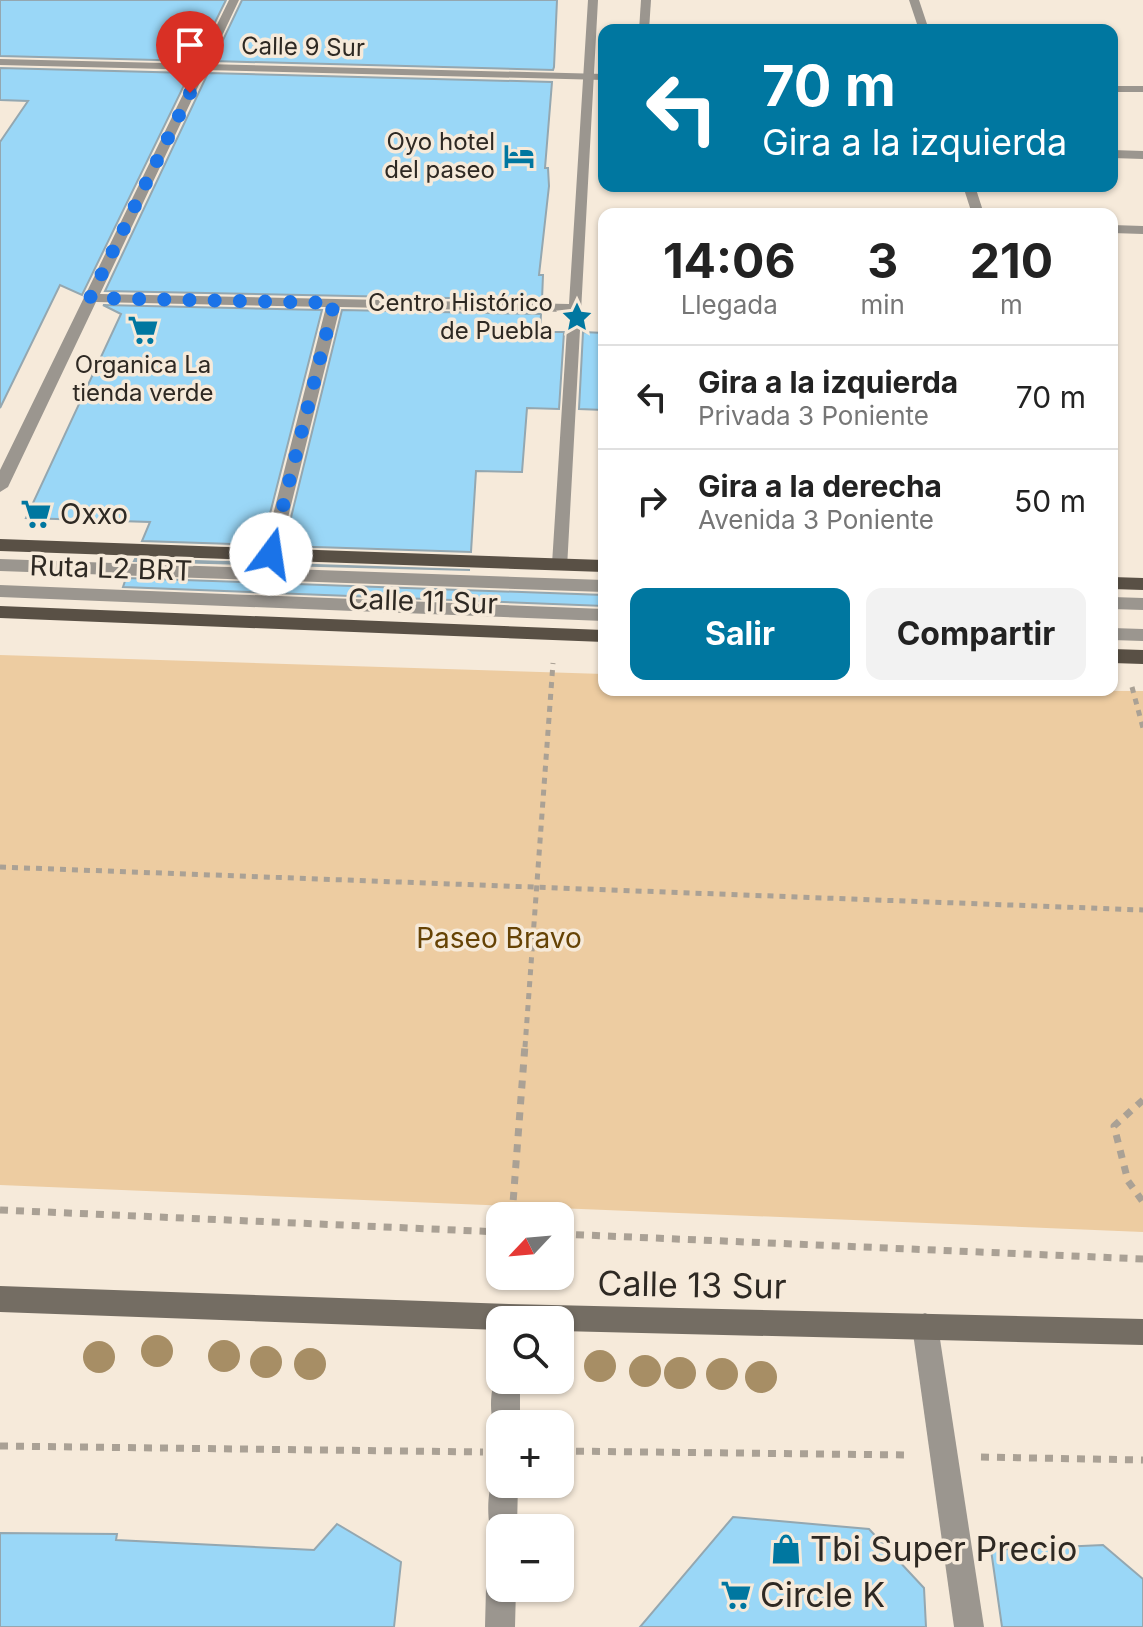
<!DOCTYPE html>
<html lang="es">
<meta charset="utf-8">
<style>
:root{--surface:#fff;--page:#f2f2f2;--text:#222;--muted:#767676;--line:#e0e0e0;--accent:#0077a0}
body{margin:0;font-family:Inter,sans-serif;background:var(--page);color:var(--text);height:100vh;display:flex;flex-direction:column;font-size:30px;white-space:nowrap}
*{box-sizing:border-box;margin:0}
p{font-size:26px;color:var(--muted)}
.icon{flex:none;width:44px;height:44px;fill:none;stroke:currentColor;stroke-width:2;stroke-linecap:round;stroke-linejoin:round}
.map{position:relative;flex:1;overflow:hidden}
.sheet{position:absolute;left:598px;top:208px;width:520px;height:488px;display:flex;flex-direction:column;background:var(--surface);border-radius:16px;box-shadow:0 2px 6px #0004}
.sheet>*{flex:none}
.guide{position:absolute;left:598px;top:24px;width:520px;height:168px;border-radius:16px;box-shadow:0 2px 6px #0004;background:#0077a0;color:#fff;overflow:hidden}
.needle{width:52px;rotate:244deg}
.controls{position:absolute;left:486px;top:1202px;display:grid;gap:16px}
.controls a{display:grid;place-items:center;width:88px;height:88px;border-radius:16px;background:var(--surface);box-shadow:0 2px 6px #0004;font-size:40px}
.pin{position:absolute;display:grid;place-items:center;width:68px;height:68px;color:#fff;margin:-82px -34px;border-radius:50% 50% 50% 0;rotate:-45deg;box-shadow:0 0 8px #0007}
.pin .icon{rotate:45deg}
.me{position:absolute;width:88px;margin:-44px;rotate:14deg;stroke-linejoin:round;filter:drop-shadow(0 0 6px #0008)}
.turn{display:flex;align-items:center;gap:28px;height:168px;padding:0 32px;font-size:36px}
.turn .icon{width:104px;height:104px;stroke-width:2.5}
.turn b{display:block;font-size:56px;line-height:68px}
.eta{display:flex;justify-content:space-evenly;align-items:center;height:136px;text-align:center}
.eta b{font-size:48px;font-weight:700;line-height:56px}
.button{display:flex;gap:16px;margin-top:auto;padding:16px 32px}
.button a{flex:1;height:92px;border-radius:16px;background:var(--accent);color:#fff;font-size:32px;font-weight:700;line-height:92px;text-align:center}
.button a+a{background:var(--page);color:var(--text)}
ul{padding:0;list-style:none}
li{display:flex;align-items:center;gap:24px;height:104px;padding:0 32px;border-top:2px solid var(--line)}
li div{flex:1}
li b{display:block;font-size:30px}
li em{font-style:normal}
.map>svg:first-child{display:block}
</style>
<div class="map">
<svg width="1143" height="1627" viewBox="0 0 1143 1627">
<rect width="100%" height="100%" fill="#f6eada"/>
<polygon fill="#edcca1" points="0,655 604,674 604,690 1143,691 1143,1232 0,1185"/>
<g fill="#9ad7f7" stroke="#94a7b0" stroke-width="2">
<polygon points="0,0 226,0 196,61 0,56"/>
<polygon points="242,0 557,0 554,67 553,70 213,61"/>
<polygon points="0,68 190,73 82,295 60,285 0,408 0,142 28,101 0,100"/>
<polygon points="208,73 552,82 545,168 548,168 549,186 539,275 543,275 542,300 105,291"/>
<polygon points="103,305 322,310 262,545 142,541 150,522 26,518 121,314"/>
<polygon points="342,310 541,314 540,332 564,332 559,409 527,408 522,472 476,471 471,552 284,546"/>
<polygon points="583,332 604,333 604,410 579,409"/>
<polygon points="135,559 470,570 134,561"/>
<polygon points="126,578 604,595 604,606 123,587"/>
<polygon points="733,1517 869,1529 924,1588 926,1627 640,1627"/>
<polygon points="337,1524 401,1562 394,1627 0,1627 0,1533 117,1534 116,1540 314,1550"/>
<polygon points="1103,1545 1143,1579 1143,1627 1002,1627 991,1550"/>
</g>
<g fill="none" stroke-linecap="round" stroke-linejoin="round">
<g stroke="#aaa195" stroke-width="5" stroke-dasharray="6 6" stroke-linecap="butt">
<polyline points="1132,687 1143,728"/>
<polyline points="0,867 1143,910"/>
<polyline points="525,1047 553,663"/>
</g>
<g stroke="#aaa195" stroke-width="7" stroke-dasharray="8 8" stroke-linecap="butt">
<polyline points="1143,1100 1114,1126 1128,1181 1143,1202"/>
<polyline points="0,1210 500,1232"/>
<polyline points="512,1216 525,1045"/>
<polyline points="560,1234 1143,1259"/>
<polyline points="0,1446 483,1452"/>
<polyline points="560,1451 907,1455"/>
<polyline points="981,1457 1143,1460"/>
</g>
<g fill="#9b968f" fill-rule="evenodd">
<polygon points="641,0 651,0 649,30 639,30"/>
<polygon points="1112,150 1143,151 1143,159 1112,158"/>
<polygon points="0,559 604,580 604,592 0,571"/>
<polygon points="0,585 604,609 604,621 0,597"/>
<polygon points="1112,597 1143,598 1143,610 1112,609"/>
<polygon points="1112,628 1143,629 1143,641 1112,640"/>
<polygon points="925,1313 934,1317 938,1326 984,1627 954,1627 912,1326 916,1317"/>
</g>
<g fill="#9b968f" fill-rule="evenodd">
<polygon points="229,0 239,0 100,294 569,304 588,0 598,0 567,568 555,568 552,564 568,312 340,307 279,554 271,560 263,554 326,307 96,302 8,487 0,492 0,470"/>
<polygon points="909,0 919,0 929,30 919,30"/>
<polygon points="963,186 975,186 984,214 972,214"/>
<polygon points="1112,225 1143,226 1143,234 1112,233"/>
<path d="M500 1370V1380H520V1424H500V1435C487 1423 489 1383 500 1370Z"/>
<path d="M500 1472V1484H518L517 1528H500V1541L493 1538C486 1520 487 1492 494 1474Z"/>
<polygon points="500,1574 500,1588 516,1588 515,1627 485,1627 486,1588 491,1578"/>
</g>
<g fill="#9b968f" fill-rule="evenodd">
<polygon points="0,59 604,74 604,80 0,65"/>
<rect x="1112" y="86" width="31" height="6"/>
</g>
<polygon fill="#746d63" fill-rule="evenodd" points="0,1286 509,1304 1143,1319 1143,1345 560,1331 560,1320 500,1320 500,1330 0,1312"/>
<g fill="#595045" fill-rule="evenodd">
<polygon points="0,539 604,560 604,572 0,551"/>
<polygon points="1112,577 1143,578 1143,590 1112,589"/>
<polygon points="0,606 604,630 604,642 0,618"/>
<polygon points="1112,649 1143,650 1143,664 1112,663"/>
</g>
</g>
<g fill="#a78e65">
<circle cx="157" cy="1351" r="16"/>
<circle cx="224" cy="1356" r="16"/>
<circle cx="99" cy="1357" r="16"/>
<circle cx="266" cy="1362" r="16"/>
<circle cx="310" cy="1364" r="16"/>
<circle cx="600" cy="1366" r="16"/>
<circle cx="645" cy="1371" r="16"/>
<circle cx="680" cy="1373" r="16"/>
<circle cx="722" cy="1374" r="16"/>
<circle cx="761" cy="1377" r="16"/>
</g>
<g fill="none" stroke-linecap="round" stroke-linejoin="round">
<polyline stroke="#1a73e8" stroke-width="14" stroke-dasharray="0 25.2" points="190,93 90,298 334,303 271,554"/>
</g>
<defs>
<g id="hotel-bare" transform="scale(2.4)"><path d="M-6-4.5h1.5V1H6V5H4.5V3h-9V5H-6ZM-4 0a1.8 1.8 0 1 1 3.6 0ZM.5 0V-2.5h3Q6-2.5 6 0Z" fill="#0077a0" stroke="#f6eada" stroke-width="2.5" paint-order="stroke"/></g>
<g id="sight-bare" transform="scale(2.4)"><path d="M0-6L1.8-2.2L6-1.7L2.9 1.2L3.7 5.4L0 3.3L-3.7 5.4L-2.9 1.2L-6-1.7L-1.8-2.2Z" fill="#0077a0" stroke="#f6eada" stroke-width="2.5" paint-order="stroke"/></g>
<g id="supermarket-bare" transform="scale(2.4)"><path d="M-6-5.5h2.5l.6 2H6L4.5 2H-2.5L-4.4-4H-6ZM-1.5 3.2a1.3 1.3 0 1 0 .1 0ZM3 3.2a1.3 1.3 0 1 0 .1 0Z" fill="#0077a0" stroke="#f6eada" stroke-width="2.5" paint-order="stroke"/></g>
<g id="shop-bare" transform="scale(2.4)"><path d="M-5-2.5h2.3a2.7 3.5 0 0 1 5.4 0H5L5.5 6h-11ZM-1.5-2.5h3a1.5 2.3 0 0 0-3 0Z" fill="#0077a0" stroke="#f6eada" stroke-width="2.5" paint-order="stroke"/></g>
</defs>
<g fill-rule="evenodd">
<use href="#hotel-bare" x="519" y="156"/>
<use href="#sight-bare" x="577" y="317"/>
<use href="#supermarket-bare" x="143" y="330"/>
<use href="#supermarket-bare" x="36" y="514"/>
<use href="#shop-bare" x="786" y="1549"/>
<use href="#supermarket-bare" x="736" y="1595"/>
</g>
<g text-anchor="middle" stroke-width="7" stroke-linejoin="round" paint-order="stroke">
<g font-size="24" fill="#2e2923" stroke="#f6eada">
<text transform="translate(303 47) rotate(1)" y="8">Calle 9 Sur</text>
</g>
<g font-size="24" fill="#2e2923" stroke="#f6eada" text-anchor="end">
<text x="495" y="150">Oyo hotel<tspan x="495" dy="28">del paseo</tspan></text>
<text x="553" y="311">Centro Histórico<tspan x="553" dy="28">de Puebla</tspan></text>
<text x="143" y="373" text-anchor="middle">Organica La<tspan x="143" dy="28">tienda verde</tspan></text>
</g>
<g font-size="28" fill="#2e2923" stroke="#f6eada" text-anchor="start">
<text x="60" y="524">Oxxo</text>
</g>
<g font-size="28" fill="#2e2923" stroke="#f6eada">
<text transform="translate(111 568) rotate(2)" y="10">Ruta L2 BRT</text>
<text transform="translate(423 601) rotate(2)" y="10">Calle 11 Sur</text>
</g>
<g font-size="28" fill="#664305" stroke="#f6eada">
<text x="499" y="948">Paseo Bravo</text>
</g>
<g font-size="34" fill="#2e2923" stroke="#f6eada">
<text transform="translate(692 1285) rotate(1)" y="12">Calle 13 Sur</text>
</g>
<g font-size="34" fill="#2e2923" stroke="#f6eada" text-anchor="start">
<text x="810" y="1561">Tbi Super Precio</text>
<text x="760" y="1607">Circle K</text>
</g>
</g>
</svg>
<div class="controls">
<a><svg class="needle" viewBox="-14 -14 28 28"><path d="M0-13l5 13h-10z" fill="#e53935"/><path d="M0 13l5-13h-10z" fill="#767676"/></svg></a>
<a><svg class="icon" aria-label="search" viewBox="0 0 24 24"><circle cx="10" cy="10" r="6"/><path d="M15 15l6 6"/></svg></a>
<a>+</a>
<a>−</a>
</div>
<div class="pin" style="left:190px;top:93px;background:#d93025"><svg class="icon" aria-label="arrive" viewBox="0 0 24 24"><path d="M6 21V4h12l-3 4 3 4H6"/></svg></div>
<svg class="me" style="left:271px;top:554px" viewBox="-20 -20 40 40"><circle r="19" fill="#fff"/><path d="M0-13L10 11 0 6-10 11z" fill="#1a73e8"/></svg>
<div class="guide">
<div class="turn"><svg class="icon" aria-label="left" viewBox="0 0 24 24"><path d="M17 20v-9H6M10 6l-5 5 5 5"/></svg><div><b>70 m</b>Gira a la izquierda</div></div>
</div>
<section class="sheet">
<div class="eta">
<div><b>14:06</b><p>Llegada</p></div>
<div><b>3</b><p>min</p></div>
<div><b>210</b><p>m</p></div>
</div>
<ul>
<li><svg class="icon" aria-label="left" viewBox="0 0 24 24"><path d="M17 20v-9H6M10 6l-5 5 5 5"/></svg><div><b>Gira a la izquierda</b><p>Privada 3 Poniente</p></div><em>70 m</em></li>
<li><svg class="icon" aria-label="right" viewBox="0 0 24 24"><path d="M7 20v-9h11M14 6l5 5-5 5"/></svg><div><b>Gira a la derecha</b><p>Avenida 3 Poniente</p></div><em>50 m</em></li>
</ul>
<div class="button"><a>Salir</a><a>Compartir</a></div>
</section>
</div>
